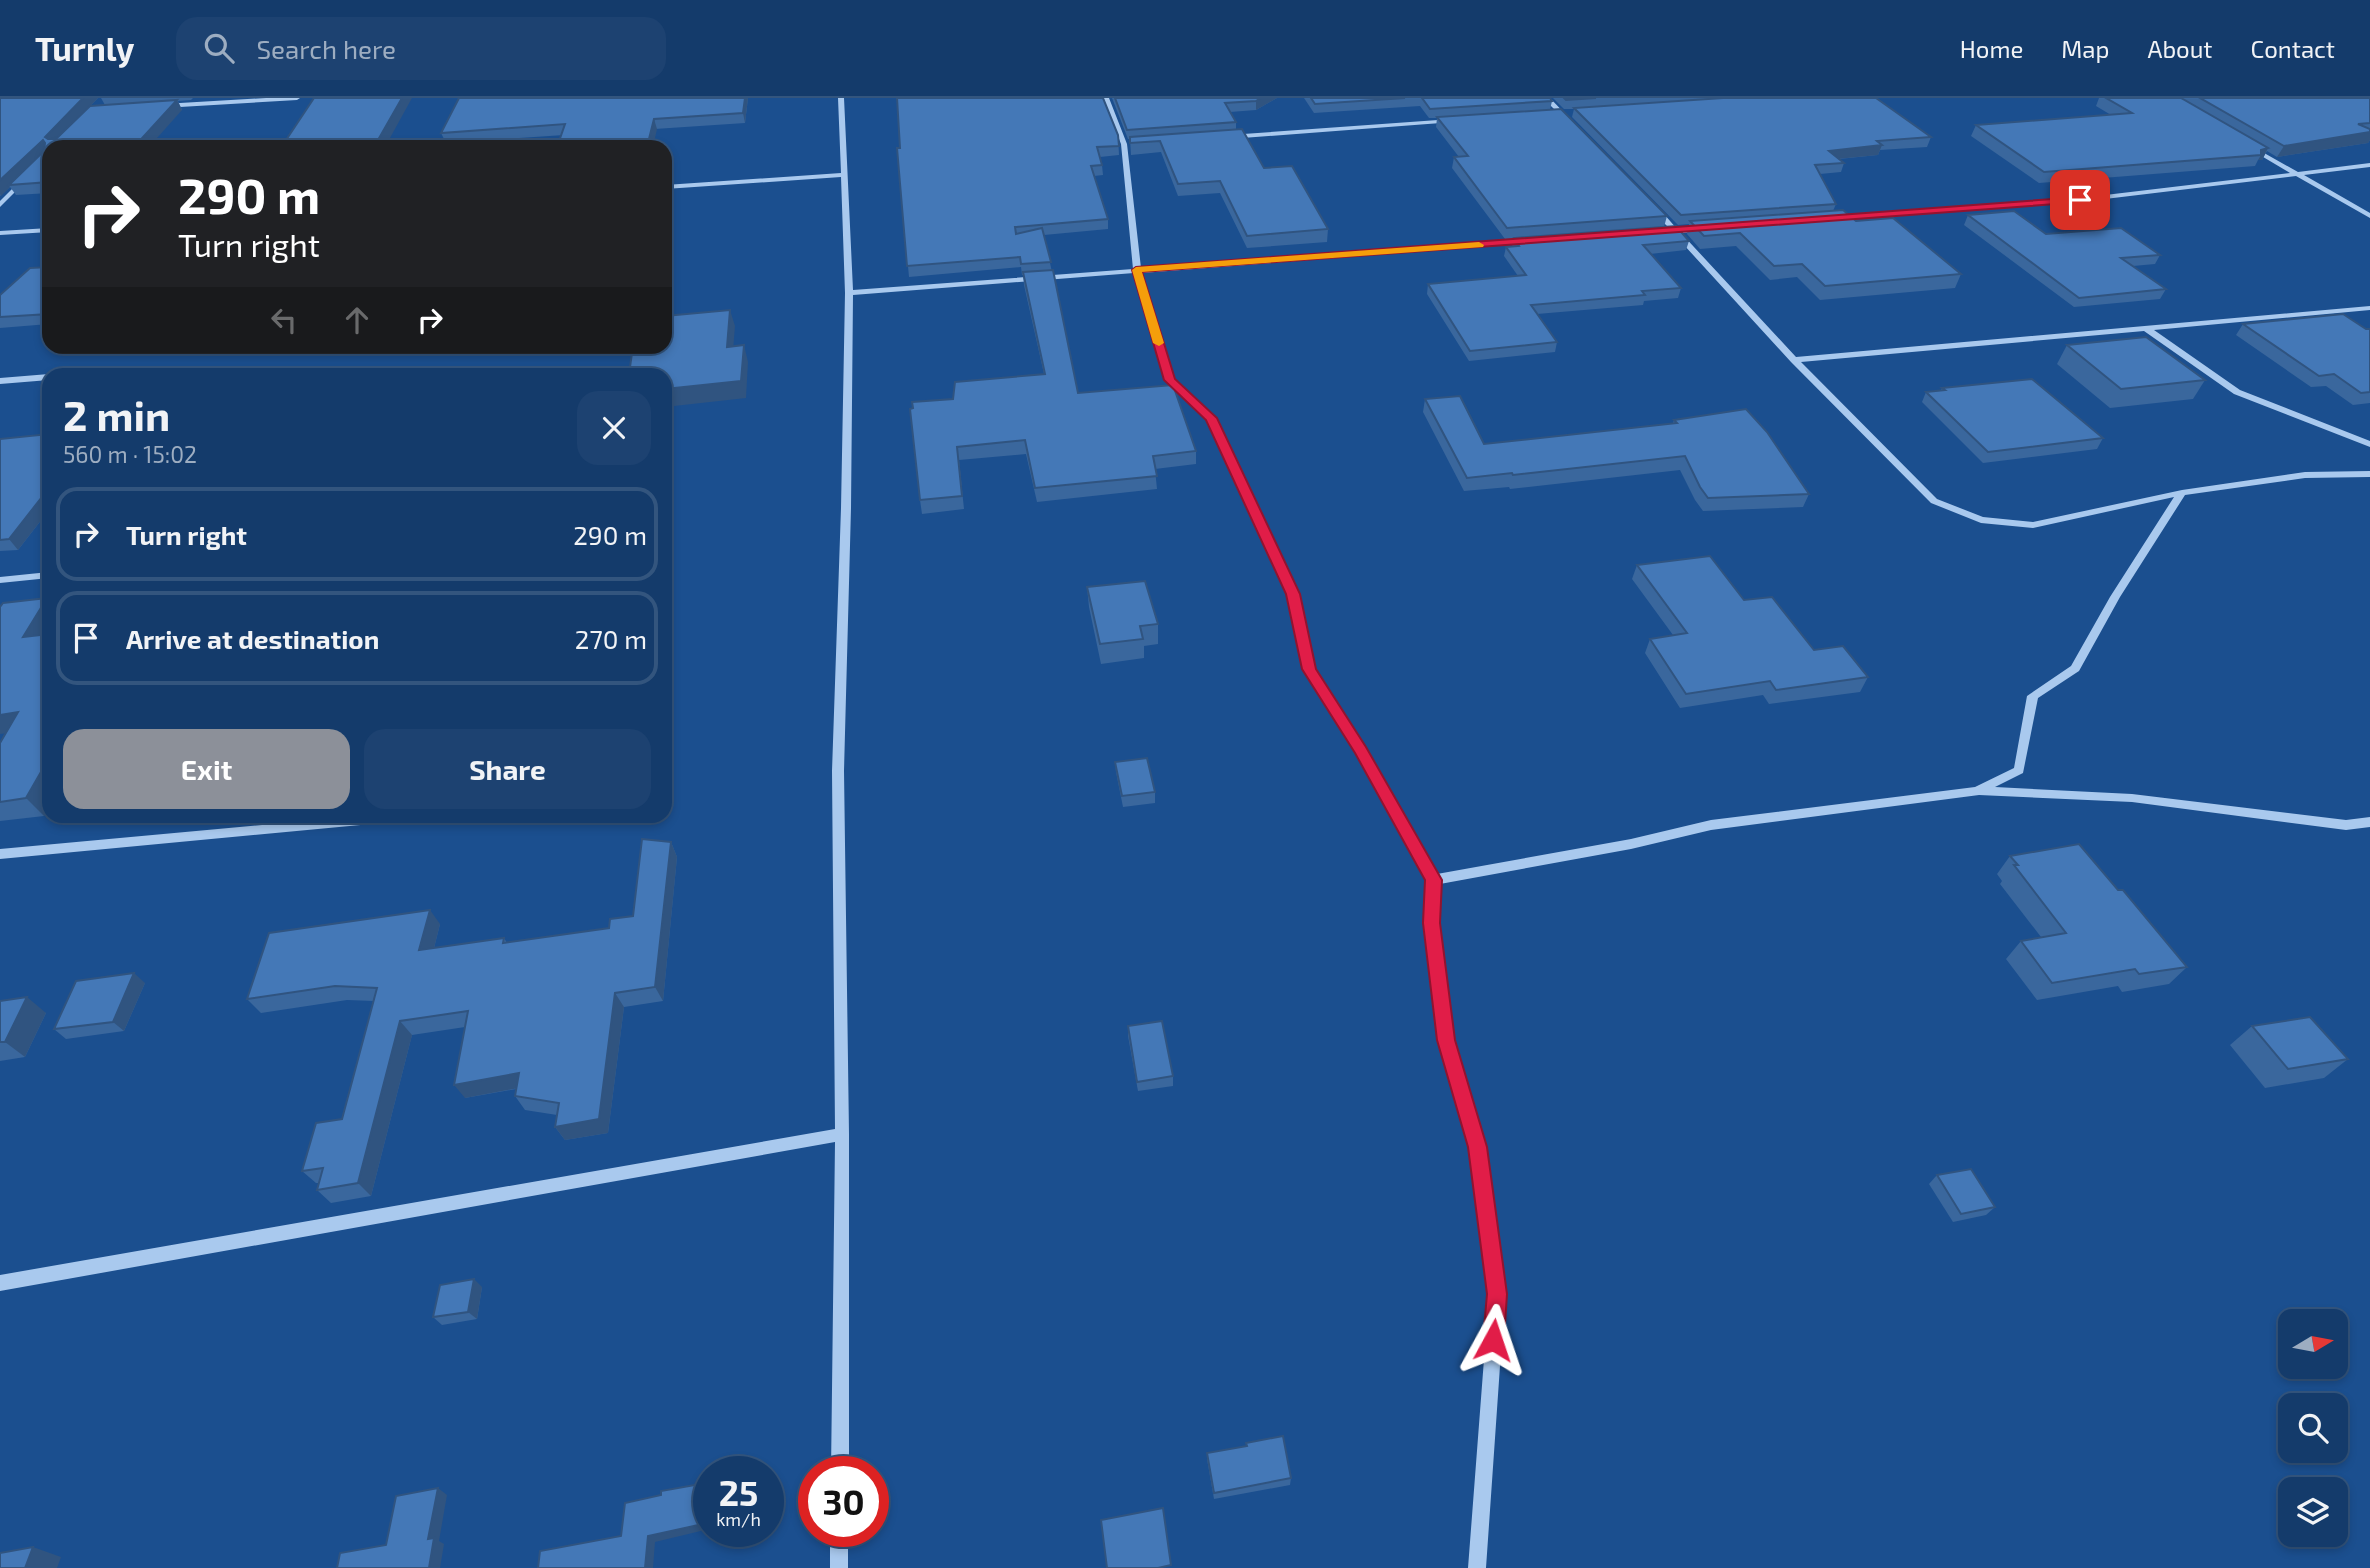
<!DOCTYPE html>
<meta charset="utf-8">
<style>
:root{--surface:#143b6b;--page:#1d4271;--text:#f1f3f6;--muted:#9dadc1;--line:#33557e;--accent:#8c9099}
body{margin:0;font-family:"Exo 2",sans-serif;background:var(--page);color:var(--text);height:100vh;display:flex;flex-direction:column;font-size:26px;white-space:nowrap}
*{box-sizing:border-box;margin:0}
p{font-size:23px;color:var(--muted)}
.icon{flex:none;width:38px;height:38px;fill:none;stroke:currentColor;stroke-width:2;stroke-linecap:round;stroke-linejoin:round}
.map{position:relative;flex:1;overflow:hidden}
.drawer{position:absolute;left:42px;top:270px;width:630px;height:455px;display:flex;flex-direction:column;background:var(--surface);border-radius:21px;box-shadow:0 4px 10px #0003,0 0 0 2px var(--line)}
.drawer>*{flex:none}
.guide{position:absolute;left:42px;top:42px;width:630px;height:214px;border-radius:21px;box-shadow:0 4px 10px #0003,0 0 0 2px var(--line);background:#202124;color:#fff;overflow:hidden}
.needle{width:46px;rotate:80deg}
.tools{position:absolute;left:2278px;top:1211px;display:grid;gap:14px}
.tools a{display:grid;place-items:center;width:70px;height:70px;border-radius:14px;background:var(--surface);box-shadow:0 4px 10px #0003,0 0 0 2px var(--line);font-size:35px}
.speed{position:absolute;left:693px;top:1358px;display:flex;gap:14px;font-size:35px;font-weight:700;text-align:center}
.speed>*{display:grid;place-content:center;width:91px;height:91px;border-radius:50%;background:var(--surface);box-shadow:0 4px 10px #0003,0 0 0 2px var(--line);line-height:1}
.speed small{font-size:18px;font-weight:400}
.speed .limit{border:10px solid #d22;background:#fff;color:#111}
.pin{position:absolute;display:grid;place-items:center;width:60px;height:60px;color:#fff;margin:-30px;border-radius:14px;box-shadow:0 4px 10px #0006}
.me{position:absolute;width:77px;margin:-38px;rotate:5deg;stroke-linejoin:round;filter:drop-shadow(0 0 5px #0008)}
.turn{display:flex;align-items:center;gap:24px;height:147px;padding:0 21px;font-size:32px}
.turn .icon{width:91px;height:91px;stroke-width:2.5}
.turn b{display:block;font-size:49px;line-height:60px}
.lanes{display:flex;align-items:center;height:66px;padding:0 21px;background:#0003;justify-content:center;gap:35px;direction:ltr}
.lanes .off{opacity:.35}
.round{display:grid;place-items:center;flex:none;width:74px;height:74px;border-radius:21px;background:var(--page)}
.headline{display:flex;align-items:center;justify-content:space-between;height:119px;padding:0 21px}
h1{font-size:42px;font-weight:700;line-height:52px}
.button{display:flex;gap:14px;margin-top:auto;padding:14px 21px}
.button a{flex:1;height:80px;border-radius:21px;background:var(--accent);color:#fff;font-size:28px;font-weight:700;line-height:80px;text-align:center}
.button a+a{background:var(--page);color:var(--text)}
ul{padding:0;list-style:none}
li{display:flex;align-items:center;gap:21px;height:94px;margin:0 14px 10px;padding:0 7px;border:4px solid var(--line);border-radius:21px}
li div{flex:1}
li b{display:block;font-size:26px}
li em{font-style:normal}
header{display:flex;align-items:center;gap:42px;box-sizing:border-box;height:98px;padding:0 35px;background:var(--surface);border-bottom:2px solid var(--line)}
header strong{font-size:33px}
nav{display:flex;gap:38px;margin-inline-start:auto;font-size:24px}
.search{width:490px;height:63px;background:var(--page);display:flex;align-items:center;gap:18px;box-sizing:border-box;padding:0 24px;border-radius:21px;color:var(--muted);font-size:26px}
.map>svg:first-child{display:block}
</style>
<header>
<strong>Turnly</strong>
<div class="search"><svg class="icon" aria-label="search" viewBox="0 0 24 24"><circle cx="10" cy="10" r="6"/><path d="M15 15l6 6"/></svg>Search here</div>
<nav><a>Home</a><a>Map</a><a>About</a><a>Contact</a></nav>
</header>
<div class="map">
<svg width="2370" height="1470" viewBox="0 0 2370 1470">
<rect width="100%" height="100%" fill="#1b4f8f"/>
<g fill="none" stroke-linecap="round" stroke-linejoin="round">
<g fill="#a9c9ee" fill-rule="evenodd">
<polygon points="266,0 300,0 297,2 163,10 160,8 163,6"/>
<polygon points="838,0 844,0 853,192 1133,171 1121,46 1103,0 1109,0 1127,46 1141,170 1532,141 1532,145 1529,145 1142,175 1174,281 1215,320 1298,496 1314,571 1365,650 1437,776 1631,741 1711,722 1975,689 2014,670 2027,598 2071,568 2110,499 2174,399 2033,430 1981,425 1931,405 1791,264 1673,135 1659,136 1659,132 1670,131 1651,112 1651,108 1657,108 1677,131 1706,129 1706,133 1703,133 1681,135 1796,259 2370,208 2370,212 2154,232 2240,292 2370,343 2370,349 2234,296 2144,233 1801,264 1937,401 1983,419 2033,424 2182,392 2305,374 2370,373 2370,379 2305,380 2185,397 2120,499 2079,573 2038,600 2023,675 1995,689 2132,696 2346,722 2370,719 2370,729 2346,732 2132,704 1979,697 1711,732 1631,751 1440,786 1438,825 1453,942 1485,1049 1505,1196 1486,1470 1468,1470 1489,1196 1471,1049 1439,942 1426,825 1428,782 1356,655 1304,571 1288,496 1207,321 1166,282 1134,175 853,197 851,410 844,673 849,1036 849,1374 831,1374 835,1044 0,1193 0,1177 835,1031 832,673 841,410 845,195 841,79 665,91 665,87 841,75"/>
<polygon points="1543,0 1550,0 1570,21 1570,23 1566,23"/>
<polygon points="1452,21 1455,23 1454,24 1229,41 1226,39 1229,37"/>
<polygon points="2250,47 2298,74 2370,65 2370,69 2304,77 2370,115 2370,120 2296,78 2080,104 1837,122 1833,120 1837,118 2080,100 2290,75 2248,50 2247,49"/>
<polygon points="22,81 27,82 0,109 0,103"/>
<polygon points="49,130 49,134 0,137 0,133"/>
<polygon points="49,276 49,282 0,286 0,280"/>
<polygon points="49,474 49,480 0,485 0,479"/>
<polygon points="360,718 409,718 403,723 0,761 0,751"/>
<rect x="830" y="1433" width="18" height="37"/>
</g>
</g>
<g fill="#3a679d">
<polygon points="0,0 98,0 91,7 105,7 101,0 193,0 191,2 178,3 182,12 49,49 49,95 16,97 10,89 0,98"/>
<polygon points="459,0 748,0 745,25 446,45 441,35"/>
<polygon points="1112,0 1277,0 1256,12 1230,14 1236,24 1236,32 1264,70 1328,131 1327,144 1247,150 1220,95 1178,98 1161,54 1131,57 1130,41 1128,41"/>
<polygon points="1304,0 1550,0 1552,3 1550,12 1667,118 1664,129 1505,141 1452,70 1454,59 1459,59 1436,29 1437,20 1429,20 1420,8 1314,15"/>
<polygon points="1553,0 1876,0 1931,39 1927,49 1880,52 1878,57 1839,61 1844,65 1841,74 1820,76 1836,106 1833,113 1961,176 1955,190 1820,202 1797,179 1770,182 1736,148 1700,151 1687,136 1689,126 1678,127 1572,19 1574,11 1564,11"/>
<polygon points="2099,0 2370,0 2370,42 2368,45 2277,59 2267,53 2262,62 2258,62 2255,68 2039,85 1971,38 1976,27 2111,17 2096,8"/>
<polygon points="1118,37 1119,57 1100,59 1102,67 1103,77 1094,78 1108,121 1108,131 1044,137 1078,295 1196,353 1196,366 1155,371 1157,391 1037,404 1026,356 959,362 964,411 922,416 920,402 953,301 1044,276 1024,187 1023,177 1022,177 1021,169 909,179 897,50"/>
<polygon points="49,102 49,119 43,109"/>
<polygon points="1968,117 2046,136 2160,157 2155,166 2133,168 2166,191 2160,201 2074,209 1964,127"/>
<polygon points="1514,140 1689,143 1686,152 1650,156 1681,190 1678,200 1644,203 1643,207 1537,216 1557,244 1555,254 1469,263 1427,196 1428,186 1518,178 1504,158 1506,149 1512,148"/>
<polygon points="49,169 49,226 0,230 0,197"/>
<polygon points="2243,226 2370,231 2370,305 2353,307 2326,288 2311,289 2236,237"/>
<polygon points="2067,247 2205,282 2193,301 2110,310 2057,266"/>
<polygon points="1942,290 2103,340 2097,351 1983,365 1922,304 1926,294 1941,292"/>
<polygon points="1425,301 1484,346 1673,325 1674,322 1809,396 1803,409 1703,413 1695,402 1680,372 1510,391 1509,389 1464,393 1423,314"/>
<polygon points="49,336 49,412 18,452 0,453 0,341"/>
<polygon points="1637,467 1744,502 1814,552 1868,579 1860,594 1769,606 1763,597 1680,610 1645,555 1650,541 1673,537 1632,481"/>
<polygon points="1087,489 1158,526 1158,546 1144,548 1144,560 1101,566 1089,509"/>
<polygon points="47,500 49,502 49,707 44,718 0,723 0,645 5,636"/>
<polygon points="1115,664 1155,694 1155,705 1123,709 1116,674"/>
<polygon points="671,744 677,759 663,903 624,909 608,1035 565,1042 555,1029 557,1017 525,1012 515,998 516,991 465,1000 465,929 412,937 371,1098 331,1105 317,1092 319,1085 316,1085 302,1073 342,1021 374,903 347,902 261,915 247,901 440,826 434,850 504,840 507,845 609,830 633,818"/>
<polygon points="2010,758 2118,792 2187,869 2169,886 2122,894 2118,888 2037,902 2006,861 2021,843 2041,839 2000,786 2002,783 1997,776"/>
<polygon points="145,885 124,933 66,941 54,931"/>
<polygon points="0,903 46,915 25,959 0,963"/>
<polygon points="1128,928 1173,978 1173,988 1138,993 1128,938"/>
<polygon points="2252,928 2348,961 2324,980 2265,990 2230,947"/>
<polygon points="1937,1077 1995,1109 1986,1117 1953,1124 1929,1086"/>
<polygon points="482,1189 477,1221 442,1227 433,1219"/>
<polygon points="1246,1345 1291,1380 1290,1387 1214,1401 1207,1361 1207,1355 1246,1348"/>
</g>
<g fill="#305480">
<polygon points="83,0 98,0 51,49 45,39"/>
<polygon points="402,0 412,0 385,49 374,49"/>
<polygon points="745,0 748,0 745,25 743,15"/>
<polygon points="1261,0 1277,0 1256,12 1256,3"/>
<polygon points="177,2 182,12 149,49 134,49"/>
<polygon points="654,21 657,31 653,49 647,49"/>
<polygon points="2370,34 2370,42 2368,45 2277,59 2284,48"/>
<polygon points="43,42 49,52 9,87 10,89 1,98 0,96 0,82"/>
<polygon points="1882,47 1878,57 1826,62 1829,53"/>
<polygon points="2268,50 2262,62 2258,62 2261,57 2261,52"/>
<polygon points="669,89 672,100 665,137 665,110"/>
<polygon points="730,212 735,228 732,265 727,249"/>
<polygon points="744,247 748,264 746,300 665,309 665,291"/>
<polygon points="49,390 49,412 18,452 9,441"/>
<polygon points="47,500 49,502 49,539 23,539"/>
<polygon points="18,614 34,632 0,636 0,617"/>
<polygon points="48,660 49,707 44,718 26,700"/>
<polygon points="671,744 677,759 663,903 655,889"/>
<polygon points="430,812 440,826 430,866 419,852"/>
<polygon points="134,875 145,885 124,933 113,924"/>
<polygon points="615,895 624,909 608,1035 565,1042 555,1029"/>
<polygon points="27,899 46,915 25,959 5,944"/>
<polygon points="400,923 412,937 371,1098 358,1085"/>
<polygon points="519,975 529,988 465,1000 454,987"/>
<polygon points="474,1181 482,1189 477,1221 468,1214"/>
<polygon points="706,1385 709,1388 709,1431 655,1444 653,1470 645,1470 648,1438"/>
<polygon points="438,1390 447,1397 439,1443 444,1446 440,1470 429,1470 428,1441"/>
<polygon points="33,1449 61,1459 57,1470 25,1470"/>
</g>
<g fill="#4478b7" stroke="#305480" stroke-width="2">
<polygon points="0,0 83,0 45,39 48,41 56,41 90,8 177,2 134,49 49,49 49,84 9,87 44,53 45,45 43,42 0,82"/>
<polygon points="314,0 402,0 374,49 228,49 284,45"/>
<polygon points="459,0 745,0 743,15 654,21 647,49 557,49 565,26 441,35"/>
<polygon points="897,0 1103,0 1118,37 1119,48 1097,49 1102,67 1091,68 1108,121 1015,129 1016,136 1042,130 1051,164 1021,166 1020,159 907,168 897,50 900,50"/>
<polygon points="1115,0 1261,0 1256,3 1225,5 1236,24 1127,32"/>
<polygon points="1311,0 1405,0 1315,6"/>
<polygon points="1422,0 1550,0 1552,3 1430,11"/>
<polygon points="1564,0 1596,0 1566,2"/>
<polygon points="1723,0 1876,0 1931,39 1877,43 1882,47 1829,53 1844,65 1815,67 1836,106 1681,117 1574,10"/>
<polygon points="2106,0 2181,0 2268,50 2261,52 2261,57 2044,74 1976,27 2132,15"/>
<polygon points="2200,0 2370,0 2370,25 2358,26 2370,31 2370,34 2284,48"/>
<polygon points="1561,11 1667,118 1507,130 1454,59 1468,58 1437,19"/>
<polygon points="1242,31 1264,70 1292,68 1328,131 1247,138 1220,83 1178,86 1160,43 1130,45 1130,39"/>
<polygon points="669,89 665,110 665,90"/>
<polygon points="49,102 49,109 43,109"/>
<polygon points="1843,112 1856,123 1893,120 1961,176 1825,188 1802,166 1774,168 1740,135 1704,138 1690,123"/>
<polygon points="2014,113 2046,136 2121,130 2160,157 2121,160 2166,191 2079,200 1968,117"/>
<polygon points="1676,128 1689,143 1643,147 1681,190 1642,193 1645,197 1531,207 1557,244 1470,253 1428,186 1526,177 1506,149 1519,148 1514,140"/>
<polygon points="49,169 49,216 0,219 0,197 30,170"/>
<polygon points="1053,172 1078,295 1173,287 1196,353 1153,358 1157,378 1035,390 1025,342 957,349 962,398 920,402 910,311 913,310 912,304 953,301 955,284 1045,276 1023,174"/>
<polygon points="730,212 727,249 744,247 741,283 665,291 665,276 629,276 633,248 665,248 665,218"/>
<polygon points="2343,216 2366,231 2370,231 2370,294 2361,295 2334,276 2319,278 2243,226"/>
<polygon points="2146,239 2205,282 2121,291 2067,247"/>
<polygon points="2032,281 2103,340 1988,354 1926,294 1945,292 1942,290"/>
<polygon points="1460,298 1484,346 1677,325 1674,322 1746,311 1767,334 1809,396 1708,400 1700,389 1685,358 1513,377 1512,375 1467,380 1425,301"/>
<polygon points="49,336 49,390 9,441 0,442 0,341"/>
<polygon points="1710,458 1744,502 1772,499 1814,552 1843,548 1868,579 1776,592 1770,583 1686,596 1650,541 1687,535 1637,467"/>
<polygon points="1145,483 1158,526 1140,528 1143,541 1100,546 1087,489"/>
<polygon points="47,500 23,539 49,536 49,660 26,700 0,704 0,645 18,614 0,617 0,509 3,505"/>
<polygon points="1147,660 1155,694 1122,698 1115,664"/>
<polygon points="642,741 671,744 655,889 615,895 599,1021 555,1029 559,1005 515,998 519,975 454,987 468,913 400,923 358,1085 317,1092 323,1070 302,1073 316,1025 342,1021 377,890 335,888 247,901 269,835 430,812 419,852 504,840 503,845 609,830 610,821 633,818"/>
<polygon points="2079,746 2118,792 2123,792 2187,869 2139,876 2135,871 2052,885 2021,843 2066,835 2014,767 2018,767 2010,758"/>
<polygon points="134,875 113,924 54,931 76,883"/>
<polygon points="27,899 5,944 0,944 0,903"/>
<polygon points="2310,919 2348,961 2288,971 2252,928"/>
<polygon points="1162,923 1173,978 1137,984 1128,928"/>
<polygon points="1971,1071 1995,1109 1961,1116 1937,1077"/>
<polygon points="474,1181 468,1214 433,1219 440,1187"/>
<polygon points="1283,1338 1291,1380 1214,1395 1207,1355 1247,1348 1246,1345"/>
<polygon points="706,1385 703,1426 648,1438 645,1470 538,1470 540,1453 621,1438 625,1405 661,1397 661,1393"/>
<polygon points="438,1390 428,1441 434,1440 429,1470 337,1470 340,1455 386,1447 396,1398"/>
<polygon points="1163,1410 1171,1467 1158,1470 1107,1470 1101,1422"/>
<polygon points="33,1449 25,1470 0,1470 0,1455"/>
</g>
<polygon fill="#e11d48" stroke="#92132f" stroke-width="2" points="2080,99 2085,102 2083,104 1142,174 1175,281 1217,320 1300,496 1316,571 1366,649 1442,782 1440,825 1455,942 1487,1049 1507,1196 1504,1242 1501,1250 1493,1253 1486,1250 1483,1242 1487,1196 1468,1049 1437,942 1423,825 1425,782 1355,655 1302,571 1286,496 1206,322 1164,282 1132,172 1136,169"/>
<polygon fill="#f59e0b" points="1479,144 1484,147 1483,149 1142,174 1164,245 1159,248 1153,245 1132,172 1136,169"/>
</svg>
<div class="tools">
<a><svg class="needle" viewBox="-14 -14 28 28"><path d="M0-13l5 13h-10z" fill="#e53935"/><path d="M0 13l5-13h-10z" fill="#9dadc1"/></svg></a>
<a><svg class="icon" aria-label="search" viewBox="0 0 24 24"><circle cx="10" cy="10" r="6"/><path d="M15 15l6 6"/></svg></a>
<a><svg class="icon" aria-label="layers" viewBox="0 0 24 24"><path d="M12 4l9 5-9 5-9-5zM3 14l9 5 9-5"/></svg></a>
</div>
<div class="speed"><div>25<small>km/h</small></div><div class="limit">30</div></div>
<div class="pin" style="left:2080px;top:102px;background:#d93025"><svg class="icon" aria-label="arrive" viewBox="0 0 24 24"><path d="M6 21V4h12l-3 4 3 4H6"/></svg></div>
<svg class="me" style="left:1493px;top:1242px" viewBox="-20 -20 40 40"><path d="M0-17L14 15 0 8-14 15z" fill="#e11d48" stroke="#fff" stroke-width="4"/></svg>
<div class="guide">
<div class="turn"><svg class="icon" aria-label="right" viewBox="0 0 24 24"><path d="M7 20v-9h11M14 6l5 5-5 5"/></svg><div><b>290 m</b>Turn right</div></div>
<div class="lanes"><svg class="icon off" aria-label="left" viewBox="0 0 24 24"><path d="M17 20v-9H6M10 6l-5 5 5 5"/></svg><svg class="icon off" aria-label="ahead" viewBox="0 0 24 24"><path d="M12 20V5M6 11l6-6 6 6"/></svg><svg class="icon" aria-label="right" viewBox="0 0 24 24"><path d="M7 20v-9h11M14 6l5 5-5 5"/></svg></div>
</div>
<section class="drawer">
<div class="headline"><div><h1>2 min</h1><p>560 m · 15:02</p></div><a class="round"><svg class="icon" aria-label="close" viewBox="0 0 24 24"><path d="M6 6l12 12M18 6L6 18"/></svg></a></div>
<ul>
<li><svg class="icon" aria-label="right" viewBox="0 0 24 24"><path d="M7 20v-9h11M14 6l5 5-5 5"/></svg><div><b>Turn right</b></div><em>290 m</em></li>
<li><svg class="icon" aria-label="arrive" viewBox="0 0 24 24"><path d="M6 21V4h12l-3 4 3 4H6"/></svg><div><b>Arrive at destination</b></div><em>270 m</em></li>
</ul>
<div class="button"><a>Exit</a><a>Share</a></div>
</section>
</div>
